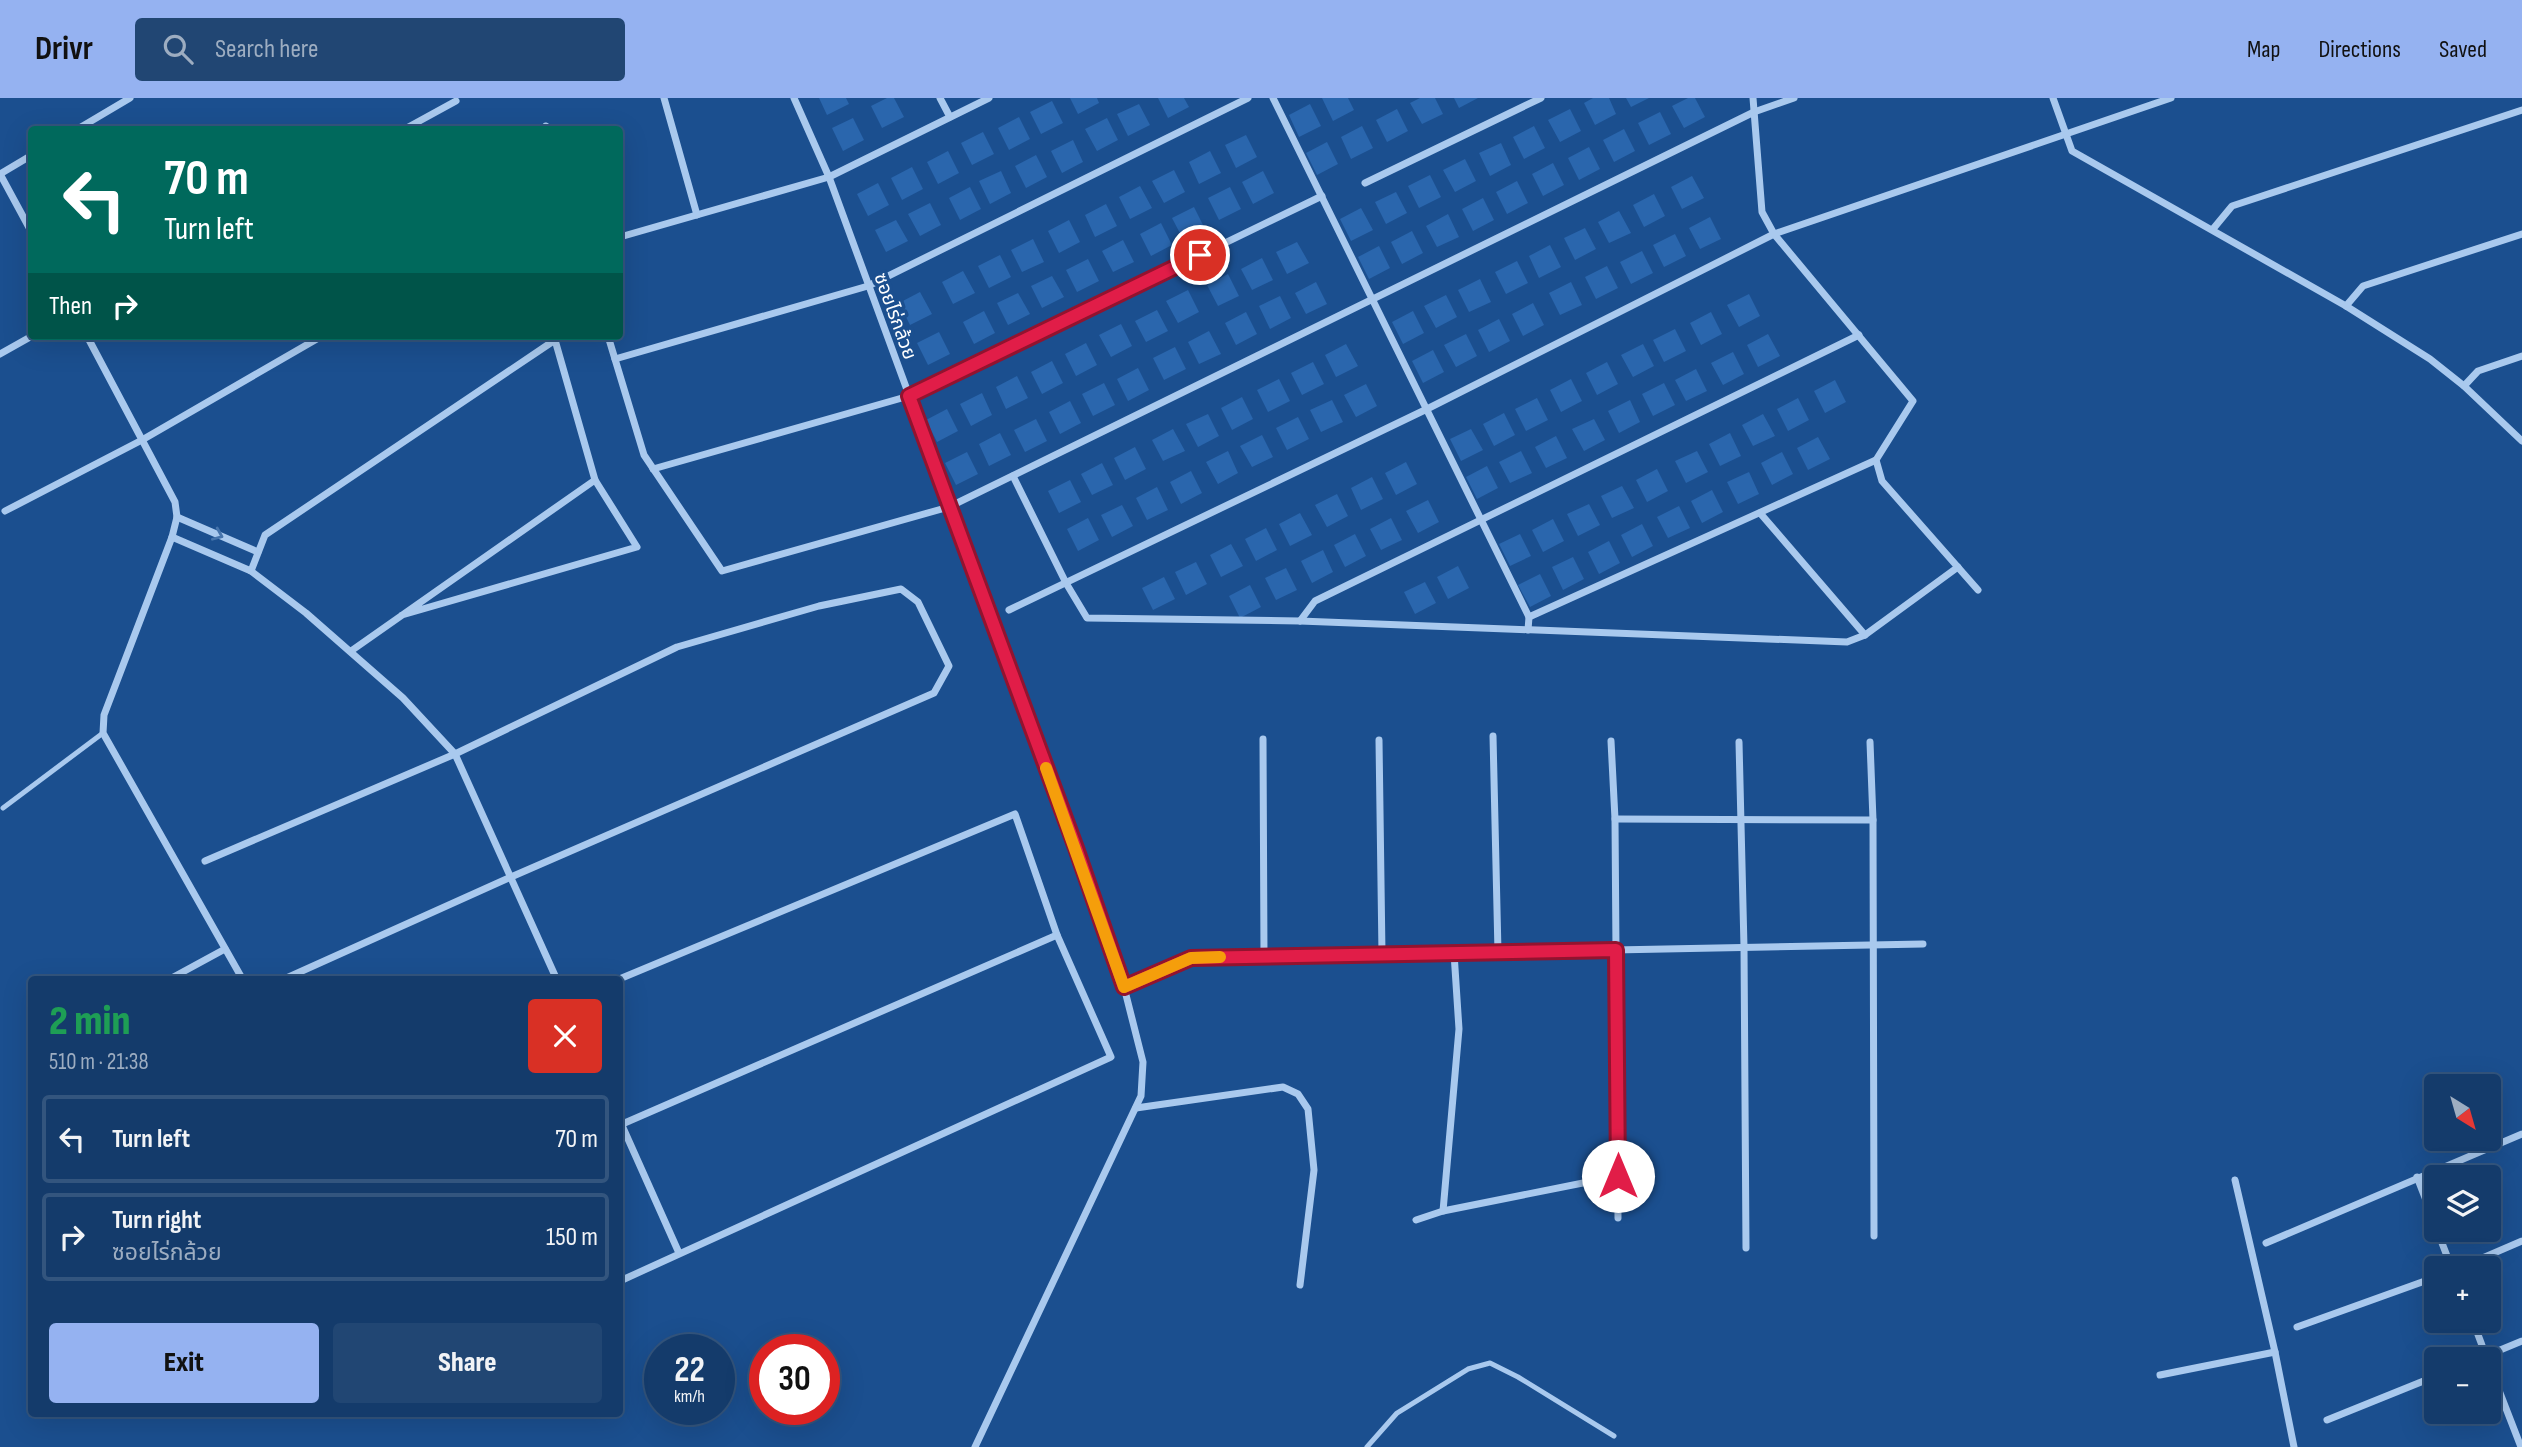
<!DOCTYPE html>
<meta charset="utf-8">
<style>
:root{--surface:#143b6b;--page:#214673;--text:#f1f3f6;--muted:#9dadc1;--line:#33557e;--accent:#95b2f1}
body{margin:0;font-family:"Sofia Sans Condensed","Noto Sans Thai",sans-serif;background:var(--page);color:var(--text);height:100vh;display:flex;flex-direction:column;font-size:26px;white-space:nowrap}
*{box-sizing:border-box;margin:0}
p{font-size:23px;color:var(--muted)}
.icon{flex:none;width:38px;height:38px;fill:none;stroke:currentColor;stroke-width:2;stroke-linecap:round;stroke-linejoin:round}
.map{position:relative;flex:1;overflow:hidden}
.details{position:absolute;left:28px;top:878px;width:595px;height:441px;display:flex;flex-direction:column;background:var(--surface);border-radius:7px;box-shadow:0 7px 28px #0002,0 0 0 2px var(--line)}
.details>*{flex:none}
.hud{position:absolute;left:28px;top:28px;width:595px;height:214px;border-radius:7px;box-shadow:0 7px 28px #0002,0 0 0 2px var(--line);background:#00695c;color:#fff;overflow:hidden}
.needle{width:46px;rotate:143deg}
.fabs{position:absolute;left:2424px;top:976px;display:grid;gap:14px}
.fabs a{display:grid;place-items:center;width:77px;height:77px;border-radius:7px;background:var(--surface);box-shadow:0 7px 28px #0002,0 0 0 2px var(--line);font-size:35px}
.speed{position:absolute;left:644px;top:1236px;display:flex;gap:14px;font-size:35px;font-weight:700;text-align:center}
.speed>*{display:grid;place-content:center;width:91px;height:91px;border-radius:50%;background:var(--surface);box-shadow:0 7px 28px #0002,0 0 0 2px var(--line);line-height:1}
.speed small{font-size:18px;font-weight:400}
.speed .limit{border:10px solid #d22;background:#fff;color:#111}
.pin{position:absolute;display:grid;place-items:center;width:60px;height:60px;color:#fff;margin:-30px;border:4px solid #fff;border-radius:50%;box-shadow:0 2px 7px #0007}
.me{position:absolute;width:77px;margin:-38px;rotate:0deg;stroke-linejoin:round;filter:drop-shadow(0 0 5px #0008)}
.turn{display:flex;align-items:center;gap:24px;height:147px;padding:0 21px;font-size:32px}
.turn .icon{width:91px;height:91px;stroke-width:2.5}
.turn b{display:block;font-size:49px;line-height:60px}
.then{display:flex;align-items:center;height:66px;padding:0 21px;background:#0003;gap:14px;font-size:26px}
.round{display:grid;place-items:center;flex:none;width:74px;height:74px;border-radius:7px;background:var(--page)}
.head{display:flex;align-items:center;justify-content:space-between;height:119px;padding:0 21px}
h1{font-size:42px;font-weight:800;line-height:52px;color:#1e9e55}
.action{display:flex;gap:14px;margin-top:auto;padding:14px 21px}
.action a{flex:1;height:80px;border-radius:7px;background:var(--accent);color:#111;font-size:28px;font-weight:800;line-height:80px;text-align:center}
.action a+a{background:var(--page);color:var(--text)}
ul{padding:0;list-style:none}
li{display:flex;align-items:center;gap:21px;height:88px;margin:0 14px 10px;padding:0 7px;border:4px solid var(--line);border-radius:7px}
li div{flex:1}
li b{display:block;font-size:26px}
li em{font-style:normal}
header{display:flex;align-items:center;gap:42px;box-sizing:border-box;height:98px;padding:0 35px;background:var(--accent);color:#111}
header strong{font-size:33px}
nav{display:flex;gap:38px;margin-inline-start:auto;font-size:24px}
.search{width:490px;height:63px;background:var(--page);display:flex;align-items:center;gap:18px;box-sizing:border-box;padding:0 24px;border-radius:7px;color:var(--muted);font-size:26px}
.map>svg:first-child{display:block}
</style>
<header>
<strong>Drivr</strong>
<div class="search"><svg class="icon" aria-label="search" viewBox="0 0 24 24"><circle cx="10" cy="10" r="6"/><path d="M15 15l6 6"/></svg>Search here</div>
<nav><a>Map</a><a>Directions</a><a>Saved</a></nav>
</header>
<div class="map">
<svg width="2522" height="1349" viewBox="0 0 2522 1349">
<rect width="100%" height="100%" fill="#1b4f8f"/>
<g fill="#2a66ad">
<polygon points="819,0 846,0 849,6 827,17"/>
<polygon points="887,0 894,0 904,19 882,30 871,8"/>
<polygon points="1070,0 1097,0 1099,5 1078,16"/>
<polygon points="1158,0 1184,0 1189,9 1168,20"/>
<polygon points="1322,0 1348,0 1354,12 1333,23"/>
<polygon points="1420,0 1435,0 1443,16 1422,26 1410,5"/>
<polygon points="1454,0 1478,0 1459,10"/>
<polygon points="1593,0 1609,0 1616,16 1595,27 1584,5"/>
<polygon points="1626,0 1649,0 1631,9"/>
<polygon points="1688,0 1695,0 1705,19 1684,30 1672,8"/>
<polygon points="1052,3 1063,25 1041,36 1030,14"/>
<polygon points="1139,6 1150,27 1128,38 1117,16"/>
<polygon points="1310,6 1321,28 1299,39 1289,17"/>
<polygon points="1397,11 1408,33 1387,44 1376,22"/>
<polygon points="1570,11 1581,33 1560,44 1548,22"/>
<polygon points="1660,14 1671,36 1649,47 1638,25"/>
<polygon points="1019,19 1030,41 1009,52 998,30"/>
<polygon points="853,20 864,42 843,53 832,30"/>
<polygon points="1107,20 1118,42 1097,53 1085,31"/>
<polygon points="1362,28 1373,50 1351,61 1341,39"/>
<polygon points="1534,28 1545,50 1524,61 1513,39"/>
<polygon points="1624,31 1635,53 1614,64 1603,42"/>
<polygon points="983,34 994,56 972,67 961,45"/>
<polygon points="1246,37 1257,59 1236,70 1225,47"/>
<polygon points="1073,42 1083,64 1062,75 1051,53"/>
<polygon points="1327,44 1338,66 1317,77 1306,55"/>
<polygon points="1501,45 1511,67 1490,78 1479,55"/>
<polygon points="1589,49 1600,71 1579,82 1568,60"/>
<polygon points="948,53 959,75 938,86 927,64"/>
<polygon points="1210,53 1221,75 1199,86 1189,64"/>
<polygon points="1036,57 1047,79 1026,90 1015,68"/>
<polygon points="1465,61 1476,83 1455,94 1443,72"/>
<polygon points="1553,65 1564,87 1543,98 1532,76"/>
<polygon points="912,69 923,91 902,102 891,80"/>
<polygon points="1174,72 1185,94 1164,105 1152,83"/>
<polygon points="1001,73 1011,95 990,106 979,83"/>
<polygon points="1263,73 1274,95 1253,106 1242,84"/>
<polygon points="1430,77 1441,99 1419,110 1408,88"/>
<polygon points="1692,78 1704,100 1682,111 1671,89"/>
<polygon points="1517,83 1528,105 1507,116 1496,94"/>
<polygon points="878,85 889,107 868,118 857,96"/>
<polygon points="1140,88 1152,110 1130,121 1119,99"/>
<polygon points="970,89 981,111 960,122 949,100"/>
<polygon points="1230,89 1241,111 1219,122 1208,100"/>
<polygon points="1396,94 1407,115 1386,126 1375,104"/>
<polygon points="1654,96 1665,118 1644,129 1633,107"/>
<polygon points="1483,100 1494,122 1473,133 1462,111"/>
<polygon points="930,105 941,127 920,138 908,116"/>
<polygon points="1106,106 1117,128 1095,139 1085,117"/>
<polygon points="1194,109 1205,131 1183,141 1172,120"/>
<polygon points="1361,110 1373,132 1351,143 1340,121"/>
<polygon points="1619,113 1631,135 1609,145 1598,124"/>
<polygon points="1448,116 1459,139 1437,149 1426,128"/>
<polygon points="1710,119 1721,141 1700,151 1689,130"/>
<polygon points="896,122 908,143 886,154 875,132"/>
<polygon points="1069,122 1080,144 1059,155 1048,133"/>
<polygon points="1161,125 1172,147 1151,158 1140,136"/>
<polygon points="1585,130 1596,151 1575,162 1564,140"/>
<polygon points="1412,133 1423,155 1402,166 1391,144"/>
<polygon points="1675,136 1686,158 1664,169 1653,147"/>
<polygon points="1033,141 1044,164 1022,174 1011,152"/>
<polygon points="1123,142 1134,164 1113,174 1102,153"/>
<polygon points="1297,144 1309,165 1287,176 1276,154"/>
<polygon points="1550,147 1561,169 1539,180 1529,158"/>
<polygon points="1379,148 1390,170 1369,181 1358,159"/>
<polygon points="1642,153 1653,175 1631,186 1620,164"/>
<polygon points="1000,157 1011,179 989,190 978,168"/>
<polygon points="1262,160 1273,182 1252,192 1241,171"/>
<polygon points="1088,161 1099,183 1077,194 1066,172"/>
<polygon points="1517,163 1528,185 1506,196 1495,174"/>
<polygon points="1607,168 1618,190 1596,201 1585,179"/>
<polygon points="963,173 975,195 953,206 942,184"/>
<polygon points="1228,176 1239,198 1218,208 1207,187"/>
<polygon points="1052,178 1064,199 1042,210 1031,188"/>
<polygon points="1480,181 1491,204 1469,214 1458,192"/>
<polygon points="1316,184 1327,206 1306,216 1295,195"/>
<polygon points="1571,184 1582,207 1560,217 1549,195"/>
<polygon points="1188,192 1199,214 1178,225 1166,203"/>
<polygon points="920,194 932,216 910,227 899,205"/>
<polygon points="1018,195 1030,216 1008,227 997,205"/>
<polygon points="1749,196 1760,218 1739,229 1727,207"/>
<polygon points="1446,197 1457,219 1436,230 1424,208"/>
<polygon points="1280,198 1291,220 1270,231 1259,208"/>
<polygon points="1533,205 1544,227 1523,238 1512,216"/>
<polygon points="1157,212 1168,233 1146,244 1135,223"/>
<polygon points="984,213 995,235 974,246 963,224"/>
<polygon points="1413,213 1424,235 1403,246 1392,224"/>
<polygon points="1246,214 1257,236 1236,247 1225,225"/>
<polygon points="1711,214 1722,236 1701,247 1690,225"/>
<polygon points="1499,221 1510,243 1489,254 1478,232"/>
<polygon points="1121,226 1132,248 1111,259 1099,237"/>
<polygon points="1675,231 1686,253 1664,264 1653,242"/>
<polygon points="1209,233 1221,256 1199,266 1188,244"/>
<polygon points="939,234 950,256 928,267 917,245"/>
<polygon points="1466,236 1477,258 1456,269 1444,247"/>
<polygon points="1768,236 1780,258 1758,269 1747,247"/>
<polygon points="1086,245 1097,267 1076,278 1065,256"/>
<polygon points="1346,246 1358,268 1336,279 1325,257"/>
<polygon points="1643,246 1654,268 1633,279 1621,257"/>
<polygon points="1175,249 1186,271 1164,282 1153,260"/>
<polygon points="1433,252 1444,274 1423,285 1412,263"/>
<polygon points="1733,254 1744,276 1723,287 1711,265"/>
<polygon points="1052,263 1063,285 1042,296 1031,274"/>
<polygon points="1313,264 1324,286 1302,297 1291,275"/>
<polygon points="1607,264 1618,286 1597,297 1586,275"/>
<polygon points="1138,270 1149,292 1128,303 1117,281"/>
<polygon points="1696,271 1707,293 1686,303 1675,282"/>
<polygon points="1017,278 1028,300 1006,311 996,289"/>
<polygon points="1279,281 1290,303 1268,314 1257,292"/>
<polygon points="1571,281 1582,303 1561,314 1550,292"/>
<polygon points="1835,282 1846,304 1825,315 1814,293"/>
<polygon points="1104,285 1115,307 1093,318 1082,296"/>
<polygon points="1664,285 1675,307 1653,318 1642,296"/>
<polygon points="1366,286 1377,308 1356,319 1344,297"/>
<polygon points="982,295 992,317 971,328 960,306"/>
<polygon points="1242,299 1253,321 1232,332 1221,310"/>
<polygon points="1537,300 1548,322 1526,333 1515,311"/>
<polygon points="1798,300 1809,322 1788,333 1777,311"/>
<polygon points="1332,302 1343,324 1321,334 1310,312"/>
<polygon points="1630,302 1640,324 1619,335 1608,313"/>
<polygon points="1070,303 1081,325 1060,336 1049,314"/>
<polygon points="947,311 958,333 937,344 926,322"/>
<polygon points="1504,315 1515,337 1494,348 1483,326"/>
<polygon points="1208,316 1219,338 1198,349 1186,326"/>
<polygon points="1763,316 1775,338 1753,348 1742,327"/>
<polygon points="1298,319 1309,341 1287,352 1276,330"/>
<polygon points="1036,321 1047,343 1025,354 1014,332"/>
<polygon points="1594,321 1605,342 1584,353 1572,331"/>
<polygon points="1173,331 1185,353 1163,363 1152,342"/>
<polygon points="1471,331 1483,352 1461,363 1450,341"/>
<polygon points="1000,335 1011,357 989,368 979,346"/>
<polygon points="1730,335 1741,358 1720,368 1709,346"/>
<polygon points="1262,337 1273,359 1252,369 1240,348"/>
<polygon points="1556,338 1567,360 1546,370 1535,349"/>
<polygon points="1818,339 1830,361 1808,372 1797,350"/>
<polygon points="1135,349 1146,371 1125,382 1114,360"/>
<polygon points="1228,353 1238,375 1218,386 1206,364"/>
<polygon points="1521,353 1532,375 1510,385 1499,364"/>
<polygon points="1697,353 1708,374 1686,385 1675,363"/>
<polygon points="967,354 978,376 956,387 945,365"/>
<polygon points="1782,354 1793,376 1772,387 1761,365"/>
<polygon points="1406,364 1417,386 1396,397 1385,375"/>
<polygon points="1102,365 1113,387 1092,397 1081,376"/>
<polygon points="1487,368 1498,390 1477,401 1466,379"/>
<polygon points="1657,371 1668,393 1647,404 1636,382"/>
<polygon points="1191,373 1202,395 1181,406 1170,384"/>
<polygon points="1749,374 1759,396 1738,406 1727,384"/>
<polygon points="1372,379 1383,401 1361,412 1351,390"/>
<polygon points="1070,382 1081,404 1059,415 1048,393"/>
<polygon points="1622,388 1634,410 1612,420 1601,398"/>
<polygon points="1157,389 1168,412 1147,422 1136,400"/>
<polygon points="1712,392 1723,414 1702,425 1691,403"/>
<polygon points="1337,396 1348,418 1327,429 1315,407"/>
<polygon points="1428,402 1439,424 1418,435 1406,413"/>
<polygon points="1589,406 1600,427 1578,438 1567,416"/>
<polygon points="1122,407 1133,428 1112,439 1101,417"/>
<polygon points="1679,408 1690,430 1668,440 1657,419"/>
<polygon points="1300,415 1312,437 1290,448 1279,426"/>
<polygon points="1088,420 1099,442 1078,453 1067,431"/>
<polygon points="1391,420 1402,442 1381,452 1370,431"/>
<polygon points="1553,421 1564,443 1543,454 1532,432"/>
<polygon points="1642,426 1653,448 1632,459 1621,437"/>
<polygon points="1266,430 1277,452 1256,463 1245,441"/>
<polygon points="1355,436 1366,458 1345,469 1334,447"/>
<polygon points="1520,436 1531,458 1510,468 1499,446"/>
<polygon points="1609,443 1620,465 1599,476 1588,454"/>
<polygon points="1231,446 1243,468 1221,479 1210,457"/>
<polygon points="1323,452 1333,474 1312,485 1301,463"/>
<polygon points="1573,459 1584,481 1563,492 1552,469"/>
<polygon points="1196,464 1207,486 1186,497 1175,474"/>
<polygon points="1458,468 1469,490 1448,501 1437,479"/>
<polygon points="1286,470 1297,492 1276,502 1265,480"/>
<polygon points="1540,476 1551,498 1530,509 1518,487"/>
<polygon points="1164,479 1175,501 1153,512 1142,490"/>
<polygon points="1425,484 1436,505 1415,516 1404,494"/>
<polygon points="1250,487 1261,509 1240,520 1229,498"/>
</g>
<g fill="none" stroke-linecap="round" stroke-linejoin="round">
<g stroke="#a9c9ee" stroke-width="5">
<polyline points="3,710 103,635"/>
<polyline points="1367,1349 1397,1315 1468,1271 1490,1265 1518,1279 1614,1338"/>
</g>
<g stroke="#a9c9ee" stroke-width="7">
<polyline points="664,0 697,117"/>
<polyline points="794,0 829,79 1075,750 1124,889 1143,964 1141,998 975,1349"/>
<polyline points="940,0 950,19"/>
<polyline points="1273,0 1529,519 1528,532"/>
<polyline points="2053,0 2072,53 2346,208 2430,261 2464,288 2522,343"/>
<polyline points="546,28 547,32"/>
<polyline points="76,32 130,0"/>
<polyline points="403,32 456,3"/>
<polyline points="0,76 32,135"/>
<polyline points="0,76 32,57"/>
<polyline points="1365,85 1541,0"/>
<polyline points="2213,131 2232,108 2522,12"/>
<polyline points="620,139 829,79 989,0"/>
<polyline points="2346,208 2363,188 2522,136"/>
<polyline points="87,238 175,404 177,419 172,439 104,617 103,635 243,882"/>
<polyline points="608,238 644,357 722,473 949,409 1754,14 1794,0"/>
<polyline points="0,256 32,238"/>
<polyline points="615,261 868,188 1248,0"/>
<polyline points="2464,288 2478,273 2522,258"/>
<polyline points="1876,362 1882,383 1978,492"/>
<polyline points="653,371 909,298 1322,98"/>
<polyline points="1013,378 1066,485 1087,520 1300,523 1847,544 1865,537 1958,469"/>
<polyline points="5,413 142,342 322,238"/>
<polyline points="1760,415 1865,537"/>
<polyline points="177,419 258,454"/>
<polyline points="172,439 251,473 306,515 403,600 455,656 557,882"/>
<polyline points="251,473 265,437 555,242 595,382"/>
<polyline points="1009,512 1427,311 1774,136 2171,0"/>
<polyline points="1529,519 1876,362 1913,303 1774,136 1762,114 1753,0"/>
<polyline points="1300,523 1315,503 1859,237"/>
<polyline points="351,553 595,382 637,449 402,517"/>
<polyline points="1493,638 1498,854"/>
<polyline points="1263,641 1264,858"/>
<polyline points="1379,642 1382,856"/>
<polyline points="1611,643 1615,721 1618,1120"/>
<polyline points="1739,644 1744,849 1746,1150"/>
<polyline points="1870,644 1873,722 1874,1138"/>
<polyline points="1615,721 1873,722"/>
<polyline points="205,763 455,656 677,549 819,508 901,491 918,504 949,568 934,595 511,779 282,882"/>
<polyline points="168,882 225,851"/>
<polyline points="617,882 1015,716 1057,837 1111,959 620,1183"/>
<polyline points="1124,889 1191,860 1923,846"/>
<polyline points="1136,1010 1283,989 1298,996 1308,1011 1314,1072 1300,1187"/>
<polyline points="620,1023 679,1155"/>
<polyline points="620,1027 1057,837"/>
<polyline points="2417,1079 2436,1128"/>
<polyline points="2235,1082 2275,1254 2294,1349"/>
<polyline points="1443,1113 1459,931 1454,855"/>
<polyline points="1416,1122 1443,1113 1618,1078"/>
<polyline points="2437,1132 2452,1171"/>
<polyline points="2266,1145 2522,1036"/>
<polyline points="2457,1171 2522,1143"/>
<polyline points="2473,1223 2487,1261"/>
<polyline points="2297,1229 2436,1179"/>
<polyline points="2476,1262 2522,1243"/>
<polyline points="2488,1264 2521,1349"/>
<polyline points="2160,1277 2275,1254"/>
<polyline points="2327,1322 2436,1278"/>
</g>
</g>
<defs><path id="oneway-chevron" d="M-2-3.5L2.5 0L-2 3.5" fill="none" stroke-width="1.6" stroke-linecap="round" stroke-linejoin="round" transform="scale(1.75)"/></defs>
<use stroke="#4674ac" href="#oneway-chevron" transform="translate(218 437) rotate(23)"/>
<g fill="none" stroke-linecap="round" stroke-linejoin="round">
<g stroke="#92132f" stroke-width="18">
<polyline id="route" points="1200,157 909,298 1076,750 1124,889 1191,860 1616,852 1618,1078"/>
</g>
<use href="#route" stroke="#e11d48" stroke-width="12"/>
<polyline stroke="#f59e0b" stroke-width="12" points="1046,670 1124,889 1191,860 1220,859"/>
</g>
<g text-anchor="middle" stroke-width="7" stroke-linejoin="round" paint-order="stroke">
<g font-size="19" fill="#fff" stroke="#1b4f8f">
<text transform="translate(896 218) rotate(70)" y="7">ซอยไร่กล้วย</text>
</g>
</g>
</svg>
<div class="fabs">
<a><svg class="needle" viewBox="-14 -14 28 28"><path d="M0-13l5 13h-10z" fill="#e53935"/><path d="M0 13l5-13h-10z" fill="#9dadc1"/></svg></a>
<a><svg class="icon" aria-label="layers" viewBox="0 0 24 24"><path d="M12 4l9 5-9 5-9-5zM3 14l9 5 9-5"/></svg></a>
<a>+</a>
<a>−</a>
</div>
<div class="speed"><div>22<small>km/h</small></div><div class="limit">30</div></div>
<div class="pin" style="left:1200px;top:157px;background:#d93025"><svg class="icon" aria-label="arrive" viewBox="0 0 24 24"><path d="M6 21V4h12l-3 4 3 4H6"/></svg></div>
<svg class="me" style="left:1618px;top:1078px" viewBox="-20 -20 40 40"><circle r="19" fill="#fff"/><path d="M0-13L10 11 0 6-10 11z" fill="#e11d48"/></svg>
<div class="hud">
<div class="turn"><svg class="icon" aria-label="left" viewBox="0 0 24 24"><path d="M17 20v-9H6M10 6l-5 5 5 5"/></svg><div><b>70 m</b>Turn left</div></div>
<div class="then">Then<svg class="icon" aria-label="right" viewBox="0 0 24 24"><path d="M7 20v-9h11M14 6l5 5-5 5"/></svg></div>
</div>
<section class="details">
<div class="head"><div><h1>2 min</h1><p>510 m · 21:38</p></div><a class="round" style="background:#d93025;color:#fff"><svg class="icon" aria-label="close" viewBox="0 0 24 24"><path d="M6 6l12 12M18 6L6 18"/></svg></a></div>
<ul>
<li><svg class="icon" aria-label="left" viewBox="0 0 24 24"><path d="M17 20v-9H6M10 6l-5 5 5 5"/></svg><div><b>Turn left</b></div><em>70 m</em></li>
<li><svg class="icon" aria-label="right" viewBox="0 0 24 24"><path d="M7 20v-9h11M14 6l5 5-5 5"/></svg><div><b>Turn right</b><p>ซอยไร่กล้วย</p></div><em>150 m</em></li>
</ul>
<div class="action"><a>Exit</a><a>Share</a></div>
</section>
</div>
